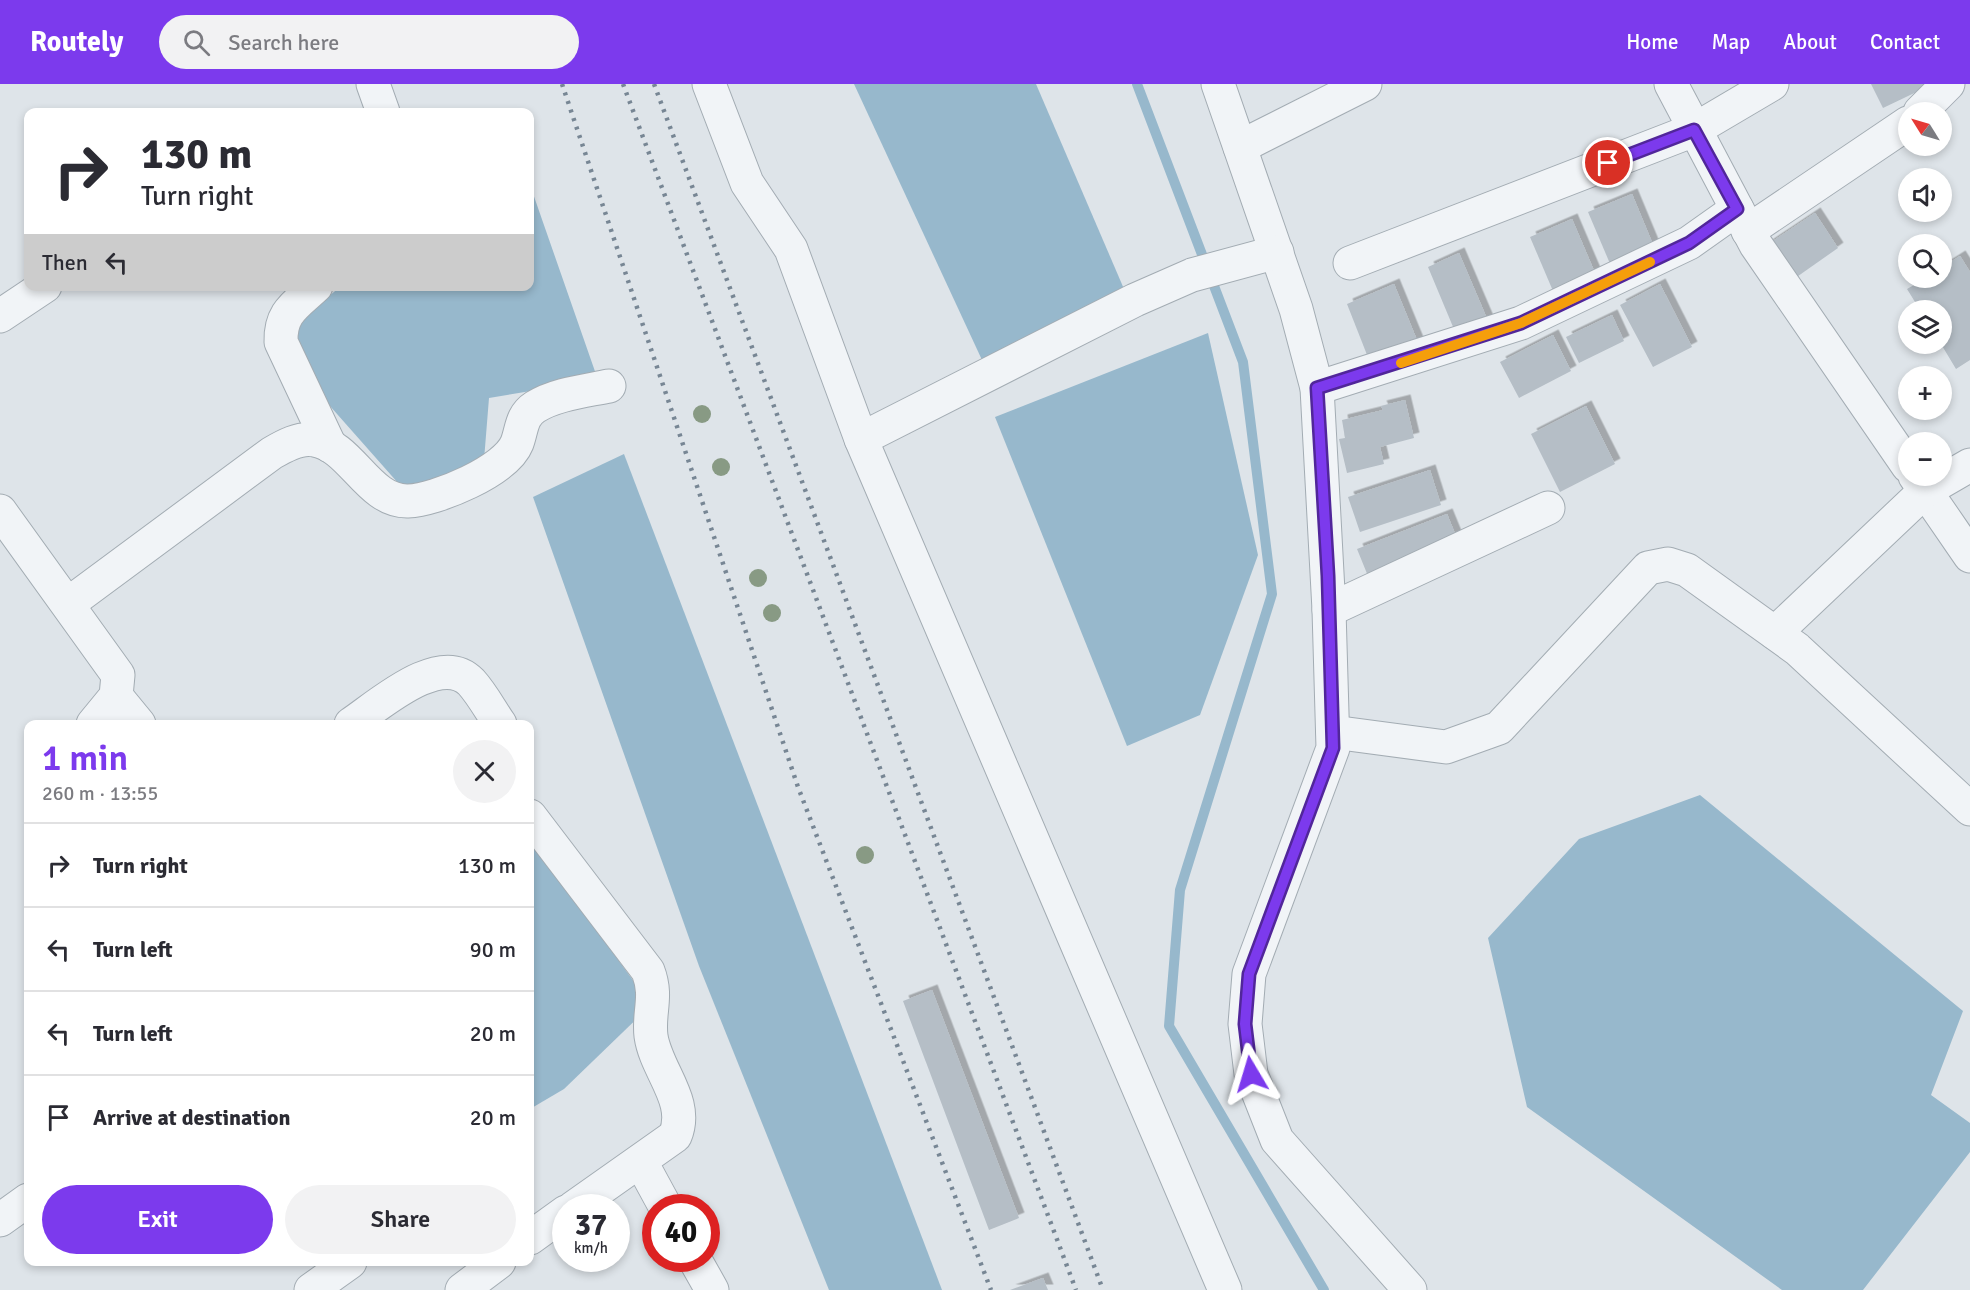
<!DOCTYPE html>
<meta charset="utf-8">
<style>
:root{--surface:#fff;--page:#f2f2f3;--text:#2b2b33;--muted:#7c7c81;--line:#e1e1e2;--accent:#7c3aed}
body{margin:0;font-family:Signika,sans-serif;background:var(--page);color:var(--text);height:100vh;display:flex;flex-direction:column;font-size:22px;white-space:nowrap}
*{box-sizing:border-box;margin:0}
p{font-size:20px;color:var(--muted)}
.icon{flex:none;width:33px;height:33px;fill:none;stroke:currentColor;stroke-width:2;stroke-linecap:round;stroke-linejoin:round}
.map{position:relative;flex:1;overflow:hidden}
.drawer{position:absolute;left:24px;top:636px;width:510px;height:546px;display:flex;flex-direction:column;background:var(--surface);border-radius:12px;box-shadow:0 3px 9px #0003}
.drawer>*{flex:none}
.banner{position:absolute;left:24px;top:24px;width:510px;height:183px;border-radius:12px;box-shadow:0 3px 9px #0003;background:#fff;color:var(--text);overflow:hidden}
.needle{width:39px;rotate:307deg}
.tools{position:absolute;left:1898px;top:18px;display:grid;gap:12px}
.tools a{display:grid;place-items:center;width:54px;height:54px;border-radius:50%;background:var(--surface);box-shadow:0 3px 9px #0003;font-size:30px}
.speed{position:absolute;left:552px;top:1110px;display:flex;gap:12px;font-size:30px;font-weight:700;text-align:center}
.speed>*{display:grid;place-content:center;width:78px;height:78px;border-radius:50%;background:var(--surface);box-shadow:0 3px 9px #0003;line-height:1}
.speed small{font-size:15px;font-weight:400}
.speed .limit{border:9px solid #d22;background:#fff;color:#111}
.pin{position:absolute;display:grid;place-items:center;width:51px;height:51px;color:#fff;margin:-26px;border:3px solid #fff;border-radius:50%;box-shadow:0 2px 6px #0007}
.me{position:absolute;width:66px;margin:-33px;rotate:353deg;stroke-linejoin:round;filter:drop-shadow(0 0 4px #0008)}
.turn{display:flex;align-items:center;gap:21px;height:126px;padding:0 18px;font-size:27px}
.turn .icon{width:78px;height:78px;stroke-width:2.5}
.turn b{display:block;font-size:42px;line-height:51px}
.then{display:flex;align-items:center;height:57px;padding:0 18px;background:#0003;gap:12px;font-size:22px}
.round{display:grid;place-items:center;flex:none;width:63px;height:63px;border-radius:32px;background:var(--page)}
.head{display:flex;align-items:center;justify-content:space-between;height:102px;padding:0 18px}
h1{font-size:36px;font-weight:600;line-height:45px;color:var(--accent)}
.cta{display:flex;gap:12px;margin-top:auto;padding:12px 18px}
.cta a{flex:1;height:69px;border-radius:36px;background:var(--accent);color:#fff;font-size:24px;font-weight:600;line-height:69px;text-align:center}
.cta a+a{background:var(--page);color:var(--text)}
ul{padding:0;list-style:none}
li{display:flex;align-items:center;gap:18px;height:84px;padding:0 18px;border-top:2px solid var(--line)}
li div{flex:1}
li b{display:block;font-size:22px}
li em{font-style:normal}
header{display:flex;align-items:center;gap:36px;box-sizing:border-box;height:84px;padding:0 30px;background:var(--accent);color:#fff}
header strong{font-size:28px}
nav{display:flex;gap:33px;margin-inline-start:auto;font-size:21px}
.search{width:420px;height:54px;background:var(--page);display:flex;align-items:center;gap:15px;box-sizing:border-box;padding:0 21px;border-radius:33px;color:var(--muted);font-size:22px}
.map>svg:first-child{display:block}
</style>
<header>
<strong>Routely</strong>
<div class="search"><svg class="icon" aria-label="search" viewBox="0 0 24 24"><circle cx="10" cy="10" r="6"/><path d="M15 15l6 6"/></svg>Search here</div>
<nav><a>Home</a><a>Map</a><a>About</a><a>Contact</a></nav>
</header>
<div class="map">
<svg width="1970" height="1206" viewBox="0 0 1970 1206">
<defs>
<filter id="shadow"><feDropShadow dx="5.5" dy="-5.5" stdDeviation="0" flood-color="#0004"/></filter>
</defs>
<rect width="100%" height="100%" fill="#dee4e9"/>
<g fill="#97b8cc">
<polygon points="854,0 1036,0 1124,205 982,276"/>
<polygon points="530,101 598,296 489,314 484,376 406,408 322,313 289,245 340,203 530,202"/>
<polygon points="1208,249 1258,471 1200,631 1127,662 995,333"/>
<polygon points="624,370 942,1206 829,1206 699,882 533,413"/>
<polygon points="1700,711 1963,927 1931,1011 1970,1039 1970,1068 1863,1206 1782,1206 1527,1023 1488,854 1579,755"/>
<polygon points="530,755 651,921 564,1005 530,1025"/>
</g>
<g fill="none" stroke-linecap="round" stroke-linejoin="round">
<polyline stroke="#97b8cc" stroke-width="10" points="1137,0 1243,278 1272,510 1180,806 1169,942 1324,1206"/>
</g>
<g fill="#b5bec6" filter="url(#shadow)">
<polygon points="1871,0 1928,0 1929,2 1883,24"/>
<polygon points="1632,110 1654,163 1611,182 1588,128"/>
<polygon points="1815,129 1838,164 1791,197 1767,161"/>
<polygon points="1572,135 1595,189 1553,207 1530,153"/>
<polygon points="1459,169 1488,237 1456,250 1428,183"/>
<polygon points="1960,172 1970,188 1970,276 1956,285 1941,260 1941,226 1920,226 1907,205 1926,194 1941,194 1941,184"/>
<polygon points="1394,200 1419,261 1371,281 1347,220"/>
<polygon points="1660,200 1692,263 1653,283 1620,221"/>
<polygon points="1612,231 1624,257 1579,279 1566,253"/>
<polygon points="1553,251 1571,287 1519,314 1500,278"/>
<polygon points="1405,316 1414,354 1380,363 1384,380 1347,389 1339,355 1345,354 1342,336 1383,326 1381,322"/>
<polygon points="1586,322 1615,380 1560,408 1531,350"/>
<polygon points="1430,386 1441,421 1360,448 1348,413"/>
<polygon points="1447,430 1458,457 1368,492 1357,465"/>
<polygon points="932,906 1019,1134 989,1146 903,917"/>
<polygon points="1043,1194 1048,1206 1010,1206"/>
</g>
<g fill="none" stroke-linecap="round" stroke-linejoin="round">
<g stroke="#a3acb3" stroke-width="35">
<g id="minor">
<polyline points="373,0 383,28"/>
<polyline points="709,0 747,99 791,165 861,355 1225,1206"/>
<polyline points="1218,0 1296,225 1317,304 1329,526 1333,664 1249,890 1245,940 1251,990 1277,1056 1410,1206"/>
<polyline points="1671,0 1756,161 1908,382"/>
<polyline points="1920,28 1948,0"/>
<polyline points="1240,63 1365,0"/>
<polyline points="1748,147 1908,39"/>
<polyline points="1350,179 1694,46 1772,0"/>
<path d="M316 202C296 221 280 228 281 258L330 362"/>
<polyline points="0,232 45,202"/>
<polyline points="1317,304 1521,239 1689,159 1737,125"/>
<polyline points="861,355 1135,216 1192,191 1277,168"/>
<polyline points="1915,392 1970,472"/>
<polyline points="0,427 118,591 116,612 93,640"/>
<path d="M68 520 272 369C284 362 300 353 314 356 352 362 368 418 408 417 436 416 506 387 517 359 522 346 521 332 535 323 556 310 585 307 609 302"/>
<polyline points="1329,526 1548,424"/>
<polyline points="1775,549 1925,407 1970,381"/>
<polyline points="116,612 139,640"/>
<path d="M351 640C378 622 440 566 471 598 482 610 491 627 500 640"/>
<polyline points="1333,648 1446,663 1499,644 1648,484 1668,480 1687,486 1797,565 1970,725"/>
<path d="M530 732 648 887C658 913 648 928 651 952 656 987 690 1017 675 1052L573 1124"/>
<polyline points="641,1078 666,1124"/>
<polyline points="0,1136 28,1116"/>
<polyline points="530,1154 566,1128"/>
<polyline points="694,1174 712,1206"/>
<polyline points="311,1206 350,1178"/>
<polyline points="462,1206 499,1178"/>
</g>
</g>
<use href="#minor" stroke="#f1f4f7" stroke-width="33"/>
<g stroke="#778694" stroke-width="4.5" stroke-dasharray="3 6" stroke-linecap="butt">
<polyline points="562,0 798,703 991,1206"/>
<polyline points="623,0 1076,1206"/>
<polyline points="654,0 1103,1206"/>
</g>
</g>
<g fill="#889a84">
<circle cx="702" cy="330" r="9"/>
<circle cx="721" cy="383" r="9"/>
<circle cx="758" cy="494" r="9"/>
<circle cx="772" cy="529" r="9"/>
<circle cx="865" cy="771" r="9"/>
</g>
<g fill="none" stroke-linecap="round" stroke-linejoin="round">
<g stroke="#51269a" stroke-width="15">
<polyline id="route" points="1251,990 1245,940 1249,890 1333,664 1328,492 1317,304 1521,239 1689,159 1737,125 1694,46 1608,79"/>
</g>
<use href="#route" stroke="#7c3aed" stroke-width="10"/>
<polyline stroke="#f59e0b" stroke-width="10" points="1401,279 1521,239 1650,178"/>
</g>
</svg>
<div class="tools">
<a><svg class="needle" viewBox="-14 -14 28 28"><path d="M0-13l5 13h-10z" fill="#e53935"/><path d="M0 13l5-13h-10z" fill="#7c7c81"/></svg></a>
<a><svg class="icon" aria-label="sound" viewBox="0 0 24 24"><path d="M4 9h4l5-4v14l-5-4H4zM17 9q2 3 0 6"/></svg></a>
<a><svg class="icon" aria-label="search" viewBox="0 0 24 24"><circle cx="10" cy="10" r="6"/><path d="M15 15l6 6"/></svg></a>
<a><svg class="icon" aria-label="layers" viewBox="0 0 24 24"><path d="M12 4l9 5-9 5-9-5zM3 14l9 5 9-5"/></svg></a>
<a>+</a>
<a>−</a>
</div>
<div class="speed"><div>37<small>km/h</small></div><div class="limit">40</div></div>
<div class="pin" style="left:1608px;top:79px;background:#d93025"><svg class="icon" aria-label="arrive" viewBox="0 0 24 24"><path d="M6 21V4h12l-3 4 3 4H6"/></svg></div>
<svg class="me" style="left:1251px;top:990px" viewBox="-20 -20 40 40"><path d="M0-17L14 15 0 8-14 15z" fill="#7c3aed" stroke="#fff" stroke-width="4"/></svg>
<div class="banner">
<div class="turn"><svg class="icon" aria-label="right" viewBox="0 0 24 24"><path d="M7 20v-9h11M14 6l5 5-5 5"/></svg><div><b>130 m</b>Turn right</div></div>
<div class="then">Then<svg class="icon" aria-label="left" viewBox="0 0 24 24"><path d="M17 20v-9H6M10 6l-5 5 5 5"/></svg></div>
</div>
<section class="drawer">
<div class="head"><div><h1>1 min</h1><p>260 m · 13:55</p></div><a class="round"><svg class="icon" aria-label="close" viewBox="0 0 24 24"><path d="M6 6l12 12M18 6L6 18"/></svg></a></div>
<ul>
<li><svg class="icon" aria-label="right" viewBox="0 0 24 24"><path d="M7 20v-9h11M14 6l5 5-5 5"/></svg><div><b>Turn right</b></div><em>130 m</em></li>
<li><svg class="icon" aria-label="left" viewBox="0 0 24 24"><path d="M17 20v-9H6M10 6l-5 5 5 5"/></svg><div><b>Turn left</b></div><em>90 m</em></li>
<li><svg class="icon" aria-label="left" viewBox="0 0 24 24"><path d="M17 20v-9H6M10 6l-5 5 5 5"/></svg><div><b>Turn left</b></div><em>20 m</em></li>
<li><svg class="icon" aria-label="arrive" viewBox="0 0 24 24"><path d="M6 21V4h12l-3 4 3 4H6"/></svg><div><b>Arrive at destination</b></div><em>20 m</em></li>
</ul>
<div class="cta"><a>Exit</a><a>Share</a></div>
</section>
</div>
